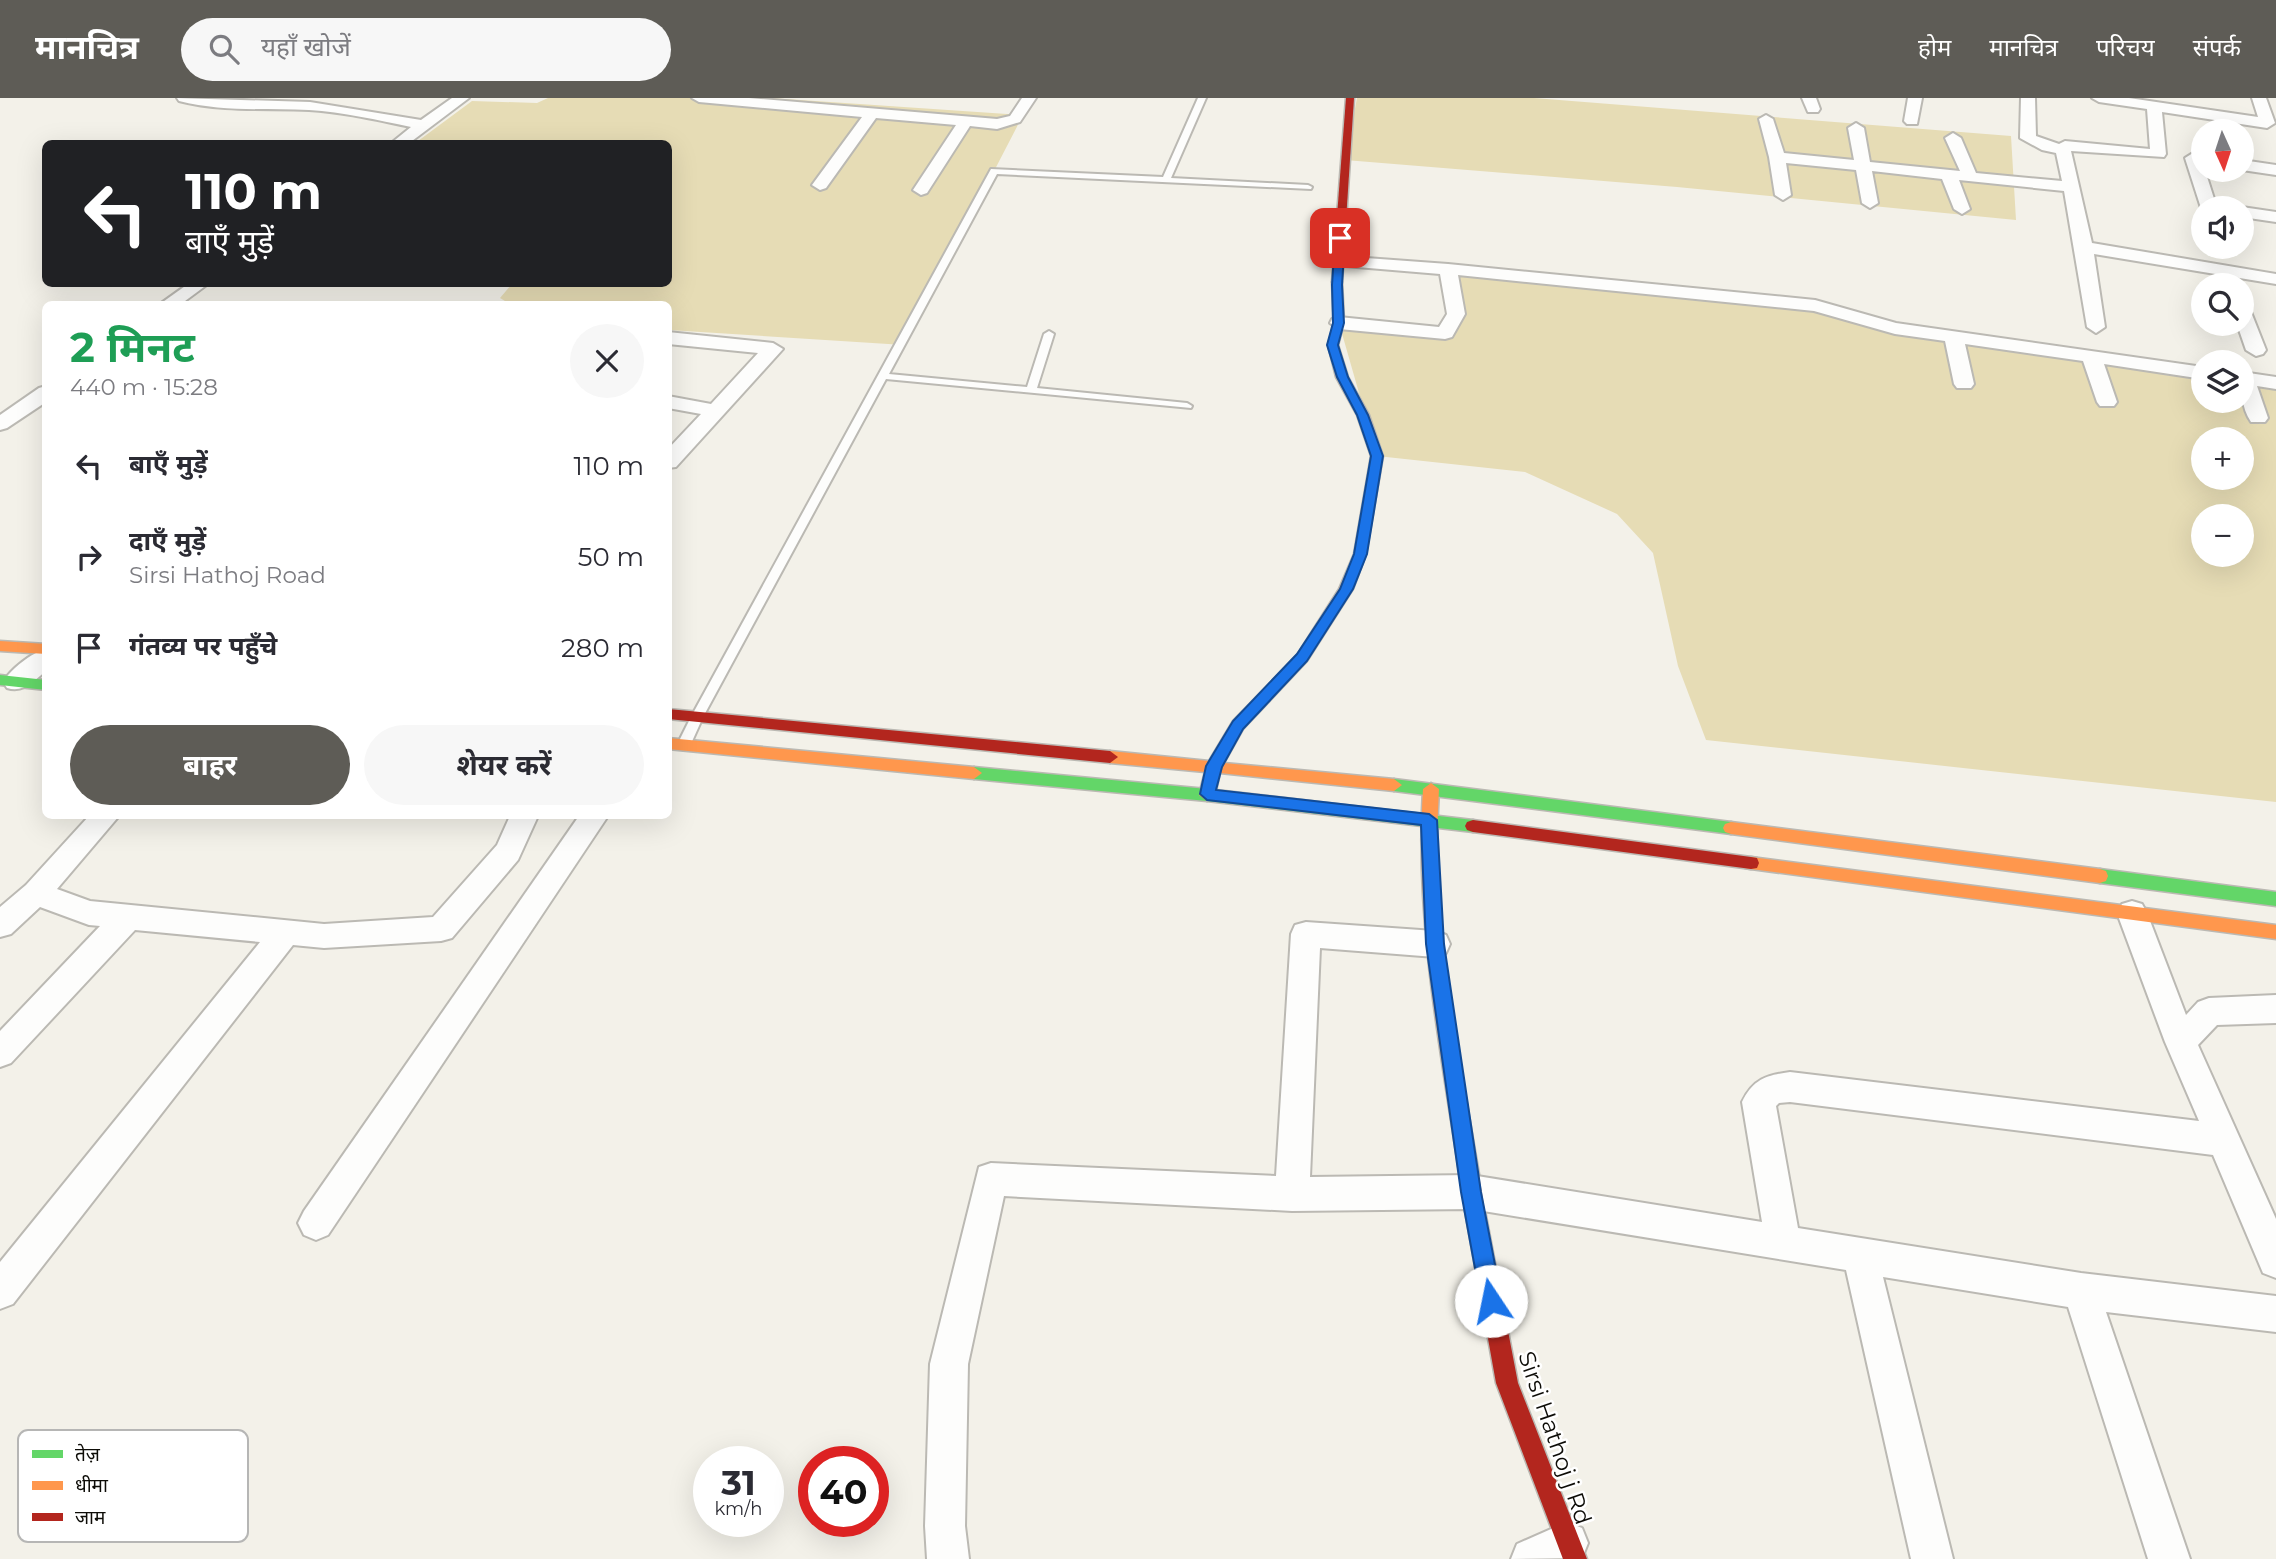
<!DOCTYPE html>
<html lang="hi">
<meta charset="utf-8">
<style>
:root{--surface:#fff;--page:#f7f7f7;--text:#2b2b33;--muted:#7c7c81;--accent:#5e5c56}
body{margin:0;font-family:Montserrat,"Noto Sans Devanagari",sans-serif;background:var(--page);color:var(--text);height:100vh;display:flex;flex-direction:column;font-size:26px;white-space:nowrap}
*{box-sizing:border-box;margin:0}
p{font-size:23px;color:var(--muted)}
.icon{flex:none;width:38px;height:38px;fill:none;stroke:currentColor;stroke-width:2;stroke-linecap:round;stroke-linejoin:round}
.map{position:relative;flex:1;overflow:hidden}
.details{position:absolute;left:42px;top:203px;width:630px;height:518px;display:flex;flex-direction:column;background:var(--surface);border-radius:10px;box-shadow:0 7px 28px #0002}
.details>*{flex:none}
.top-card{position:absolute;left:42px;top:42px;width:630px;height:147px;border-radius:10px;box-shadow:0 7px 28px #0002;background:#202124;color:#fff;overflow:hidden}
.needle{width:46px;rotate:177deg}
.tools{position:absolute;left:2191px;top:21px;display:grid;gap:14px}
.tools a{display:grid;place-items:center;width:63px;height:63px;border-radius:50%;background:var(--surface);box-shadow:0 7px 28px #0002;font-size:35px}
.speed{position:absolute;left:693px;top:1348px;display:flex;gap:14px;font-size:35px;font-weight:700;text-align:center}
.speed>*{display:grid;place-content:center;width:91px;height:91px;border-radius:50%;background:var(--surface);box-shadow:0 7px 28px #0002;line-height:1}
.speed small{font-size:18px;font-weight:400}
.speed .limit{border:10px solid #d22;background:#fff;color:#111}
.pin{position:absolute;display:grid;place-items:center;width:60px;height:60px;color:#fff;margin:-30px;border-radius:14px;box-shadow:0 4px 10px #0006}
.me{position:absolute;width:77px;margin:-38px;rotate:349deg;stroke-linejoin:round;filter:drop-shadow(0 0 5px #0008)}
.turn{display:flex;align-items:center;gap:24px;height:147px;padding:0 28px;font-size:32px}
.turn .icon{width:91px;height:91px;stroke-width:2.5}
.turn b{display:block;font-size:49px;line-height:60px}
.round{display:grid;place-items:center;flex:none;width:74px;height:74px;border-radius:37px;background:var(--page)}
.overview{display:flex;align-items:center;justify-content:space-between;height:119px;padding:0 28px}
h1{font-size:42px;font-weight:700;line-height:52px;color:#1e9e55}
.cta{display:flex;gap:14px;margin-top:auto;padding:14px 28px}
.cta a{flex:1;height:80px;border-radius:42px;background:var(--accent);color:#fff;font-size:28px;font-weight:700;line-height:80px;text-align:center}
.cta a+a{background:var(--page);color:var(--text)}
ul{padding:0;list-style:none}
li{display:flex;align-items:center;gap:21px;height:91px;padding:0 28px}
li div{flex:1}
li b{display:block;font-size:26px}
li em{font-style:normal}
header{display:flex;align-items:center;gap:42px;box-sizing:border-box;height:98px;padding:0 35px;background:var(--accent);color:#fff}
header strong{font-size:33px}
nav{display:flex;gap:38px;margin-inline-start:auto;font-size:24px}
.search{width:490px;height:63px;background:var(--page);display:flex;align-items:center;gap:18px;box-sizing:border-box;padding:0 24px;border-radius:38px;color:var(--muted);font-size:26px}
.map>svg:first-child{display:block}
</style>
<header>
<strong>मानचित्र</strong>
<div class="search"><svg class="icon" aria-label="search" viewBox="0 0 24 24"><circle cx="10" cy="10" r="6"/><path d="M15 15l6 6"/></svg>यहाँ खोजें</div>
<nav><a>होम</a><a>मानचित्र</a><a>परिचय</a><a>संपर्क</a></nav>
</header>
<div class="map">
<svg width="2276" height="1461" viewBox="0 0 2276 1461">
<rect width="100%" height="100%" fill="#f3f1e9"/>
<g fill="#e6dcb5" fill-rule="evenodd">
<polygon points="548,0 771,0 1023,17 904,247 669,232 668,206 510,206 500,200 512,186 668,186 668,46 414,46 472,3 537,5"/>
<polygon points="1357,0 1534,0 2011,38 2016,122 1677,89 1345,62"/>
<path d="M1448 171 1815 208 1895 230 2203 277V303H2242V283L2276 288V704L1706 642 1678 568 1653 455 1617 416 1525 374 1377 358 1339 225 1445 235 1456 215ZM2203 341H2242V380H2203ZM2203 418H2242V457H2203Z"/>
</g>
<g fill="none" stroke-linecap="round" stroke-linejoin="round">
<g stroke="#bbb9b3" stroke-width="4">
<polygon id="lane" points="1198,0 1206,0 1171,80 1308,87 1312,89 1311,91 997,76 889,276 1027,289 1044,236 1049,233 1054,236 1037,290 1187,305 1192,308 1191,310 886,281 703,619 689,650 684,652 679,650 677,647 691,619 991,71 1163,79"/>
</g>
<g stroke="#bbb9b3" stroke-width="4">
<g id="street">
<path d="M177 0 310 4 421 22 452 0H469L408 46H390L411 29C377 22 343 14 309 12 265 10 222 14 179 3Z"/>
<polygon points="692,0 749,0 997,21 1010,18 1022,0 1036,0 1020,24 997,31 970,28 927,95 921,97 913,92 956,27 876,20 826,90 820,92 812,87 862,19 699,4"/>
<polygon points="1802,0 1816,0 1820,11 1818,14 1808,14"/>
<polygon points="1908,0 1922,0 1917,26 1907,26 1904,23"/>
<polygon points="2021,0 2035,0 2036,38 2059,46 2065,43 2150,51 2147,11 2099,4 2092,0 2129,0 2258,19 2252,0 2266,0 2275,25 2267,30 2162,14 2166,56 2164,59 2071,53 2092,145 2276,176 2276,186 2094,156 2105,229 2096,235 2087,229 2064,93 1959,82 1970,111 1962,116 1954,111 1942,81 1872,73 1878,105 1870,110 1862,105 1856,72 1786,65 1791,97 1783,102 1775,97 1769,59 1759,21 1766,17 1773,21 1784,55 1854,62 1848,30 1856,25 1864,30 1870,64 1960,73 1945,40 1953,35 1961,40 1976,75 2062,83 2056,55 2042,52 2020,40"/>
<polygon points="2193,55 2201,60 2217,110 2203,110 2203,114 2201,110 2185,60"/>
<polygon points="2242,62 2276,67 2276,77 2242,72"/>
<polygon points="2242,109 2276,114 2276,124 2242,119 2242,110 2237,110"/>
<polygon points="1339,158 1448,166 1815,202 1896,225 2203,269 2203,281 2104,266 2117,304 2114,308 2100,308 2097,304 2083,263 1965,246 1974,286 1971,290 1957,290 1954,286 1945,243 1895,236 1814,213 1458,177 1465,216 1452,239 1445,241 1339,231 1330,225 1332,221 1339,219 1439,229 1447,216 1440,176 1333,167 1330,163 1333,159"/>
<polygon points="188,186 208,186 181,206 160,206"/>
<polygon points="2242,209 2251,214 2266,252 2263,256 2256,258 2246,252 2237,226 2242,226"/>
<polygon points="668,234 773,245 783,251 676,369 668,370 668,351 701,316 668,310 668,298 711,306 758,255 668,246"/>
<path d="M2242 274 2276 279V291L2257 288 2268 320 2265 324H2251C2241 309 2241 292 2242 274Z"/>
<polygon points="46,288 46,304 7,330 0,332 0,317 39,290"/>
<path d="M46 551V573C33 583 24 595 7 590L3 584C11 571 31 555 46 551Z"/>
<polygon points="89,718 119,718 57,791 90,803 324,826 433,819 497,747 510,718 538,718 518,762 452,840 441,843 324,850 293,847 13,1206 0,1211 0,1164 260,844 135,832 11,965 0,969 0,933 100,828 89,827 40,809 11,836 0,839 0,809 26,787"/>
<polygon points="579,718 608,718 328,1137 316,1142 304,1137 298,1125 304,1113"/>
<path d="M2132 803 2142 806 2147 815 2186 917 2198 904 2209 900 2276 897V925L2217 927 2198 947 2276 1121V1180L2263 1175 2213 1057 1790 1004 1779 1005 1776 1008 1798 1130 2081 1175 2276 1198V1234L2106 1214 2190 1461H2148L2068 1209 1883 1179 1953 1461H1911L1846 1172 1471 1111 1292 1113 1004 1098 968 1266 965 1428 969 1461H927L925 1428 930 1266 979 1069 991 1065 1276 1078 1291 836 1295 827 1306 824 1435 833 1446 837 1450 846 1446 855 1435 859 1320 850 1310 1079 1471 1077 1762 1124 1742 1004C1753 981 1767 977 1790 974L2199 1023 2165 944 2117 815 2122 806Z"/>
<polygon points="1567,1424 1582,1430 1588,1445 1582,1460 1511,1461 1517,1446"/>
</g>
</g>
<g stroke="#bbb9b3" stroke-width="3">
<g id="fast">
<polygon points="0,577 46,582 46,592 0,587"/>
<polygon points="974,669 1207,691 1473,722 1479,724 1481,728 1479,732 1473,734 1207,703 974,681 966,675"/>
<polygon points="1394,681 1731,724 1737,726 1739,730 1737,734 1731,736 1394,693 1386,687"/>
<polygon points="2100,771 2276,794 2276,808 2100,785 2094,783 2092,778 2094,773"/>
</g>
</g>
<g stroke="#bbb9b3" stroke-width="3">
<g id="slow">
<polygon points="1337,181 1342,184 1344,225 1338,247 1348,279 1369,317 1383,358 1366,456 1353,491 1307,563 1243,631 1224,665 1394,681 1402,687 1394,693 1220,675 1215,697 1207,703 1199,697 1205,674 1110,665 1102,659 1110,653 1209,663 1233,623 1297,557 1339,491 1354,456 1371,358 1357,317 1336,279 1328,247 1334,225 1332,184"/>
<polygon points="0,543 46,546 46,556 0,553"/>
<polygon points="668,640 974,669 982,675 974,681 668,651"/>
<path d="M1431 685 1439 691C1430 832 1463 974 1485 1113L1482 1120 1475 1123 1468 1120 1465 1113C1445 974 1414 832 1423 691Z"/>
<polygon points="1731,724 2100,771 2106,773 2108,778 2106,783 2100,785 1731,736 1725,734 1723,730 1725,726"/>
<polygon points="1751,759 2276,827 2276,841 1751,771 1745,770 1743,765 1745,760"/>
</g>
</g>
<g stroke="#bbb9b3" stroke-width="3">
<g id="jam">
<polygon points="1346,0 1354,0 1342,184 1337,187 1332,184"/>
<polygon points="668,611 1110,653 1118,659 1110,665 668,621"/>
<polygon points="1473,722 1751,759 1757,760 1759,765 1757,770 1751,771 1473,734 1467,732 1465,728 1467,724"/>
<polygon points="1475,1103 1482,1106 1485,1113 1518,1285 1587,1461 1563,1461 1496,1285 1465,1113 1468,1106"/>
</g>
</g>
<use href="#lane" fill="#fdfdfc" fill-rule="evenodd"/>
<use href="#street" fill="#fdfdfc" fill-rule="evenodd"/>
<use href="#fast" fill="#63d668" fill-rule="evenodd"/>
<use href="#slow" fill="#ff974d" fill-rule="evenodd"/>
<use href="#jam" fill="#b3261e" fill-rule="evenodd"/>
</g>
<polygon fill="#1a73e8" stroke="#114b97" stroke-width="2" points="1340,137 1345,140 1342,187 1344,225 1338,247 1348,279 1368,317 1383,358 1367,456 1353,491 1307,563 1243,631 1222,669 1216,692 1429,716 1437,722 1444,846 1481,1094 1502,1203 1499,1211 1491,1214 1484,1211 1481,1203 1461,1094 1426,846 1421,727 1207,702 1200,696 1206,668 1233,623 1297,556 1340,491 1354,456 1371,358 1357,317 1337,279 1327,247 1333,225 1332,187 1335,140"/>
<g text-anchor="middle" stroke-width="5" stroke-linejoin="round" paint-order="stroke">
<g font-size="23" fill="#0d0c07" stroke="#fff">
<text transform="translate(1555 1340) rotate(71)" y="8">Sirsi Hathoj j Rd</text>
</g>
</g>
<rect x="18" y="1332" width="230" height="112" rx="10" fill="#fff" stroke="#b6b6b5" stroke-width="2"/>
<rect x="32" y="1352" width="31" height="8" fill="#63d668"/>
<rect x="32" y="1383" width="31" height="9" fill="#ff974d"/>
<rect x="32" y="1415" width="31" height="8" fill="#b3261e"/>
<g font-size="19" fill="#0d0c07">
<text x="75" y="1363">तेज़</text>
<text x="75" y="1394">धीमा</text>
<text x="75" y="1426">जाम</text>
</g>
</svg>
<div class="tools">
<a><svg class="needle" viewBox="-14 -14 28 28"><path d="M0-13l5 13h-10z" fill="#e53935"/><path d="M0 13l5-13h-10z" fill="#7c7c81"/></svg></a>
<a><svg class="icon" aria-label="sound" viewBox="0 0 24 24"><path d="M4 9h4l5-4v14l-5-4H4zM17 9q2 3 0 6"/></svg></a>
<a><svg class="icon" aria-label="search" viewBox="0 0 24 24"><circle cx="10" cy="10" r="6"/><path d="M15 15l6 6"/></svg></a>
<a><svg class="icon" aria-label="layers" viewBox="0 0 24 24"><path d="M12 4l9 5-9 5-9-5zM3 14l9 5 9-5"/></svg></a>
<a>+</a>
<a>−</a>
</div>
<div class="speed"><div>31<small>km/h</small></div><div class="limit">40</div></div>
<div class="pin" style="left:1340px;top:140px;background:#d93025"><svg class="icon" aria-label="arrive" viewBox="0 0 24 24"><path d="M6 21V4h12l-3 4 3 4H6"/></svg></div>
<svg class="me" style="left:1491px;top:1203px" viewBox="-20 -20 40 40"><circle r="19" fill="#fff"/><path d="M0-13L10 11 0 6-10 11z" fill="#1a73e8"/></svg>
<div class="top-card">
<div class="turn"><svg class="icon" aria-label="left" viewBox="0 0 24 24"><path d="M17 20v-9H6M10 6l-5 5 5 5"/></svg><div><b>110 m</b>बाएँ मुड़ें</div></div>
</div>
<section class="details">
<div class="overview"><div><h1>2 मिनट</h1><p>440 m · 15:28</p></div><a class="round"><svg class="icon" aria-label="close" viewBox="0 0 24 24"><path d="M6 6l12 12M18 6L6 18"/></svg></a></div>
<ul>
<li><svg class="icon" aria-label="left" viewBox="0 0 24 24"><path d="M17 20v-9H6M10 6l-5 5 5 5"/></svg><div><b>बाएँ मुड़ें</b></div><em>110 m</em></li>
<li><svg class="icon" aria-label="right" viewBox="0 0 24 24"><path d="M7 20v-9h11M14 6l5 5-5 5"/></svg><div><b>दाएँ मुड़ें</b><p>Sirsi Hathoj Road</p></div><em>50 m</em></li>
<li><svg class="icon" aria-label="arrive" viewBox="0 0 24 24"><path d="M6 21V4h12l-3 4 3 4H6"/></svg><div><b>गंतव्य पर पहुँचे</b></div><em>280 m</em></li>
</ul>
<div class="cta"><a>बाहर</a><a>शेयर करें</a></div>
</section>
</div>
